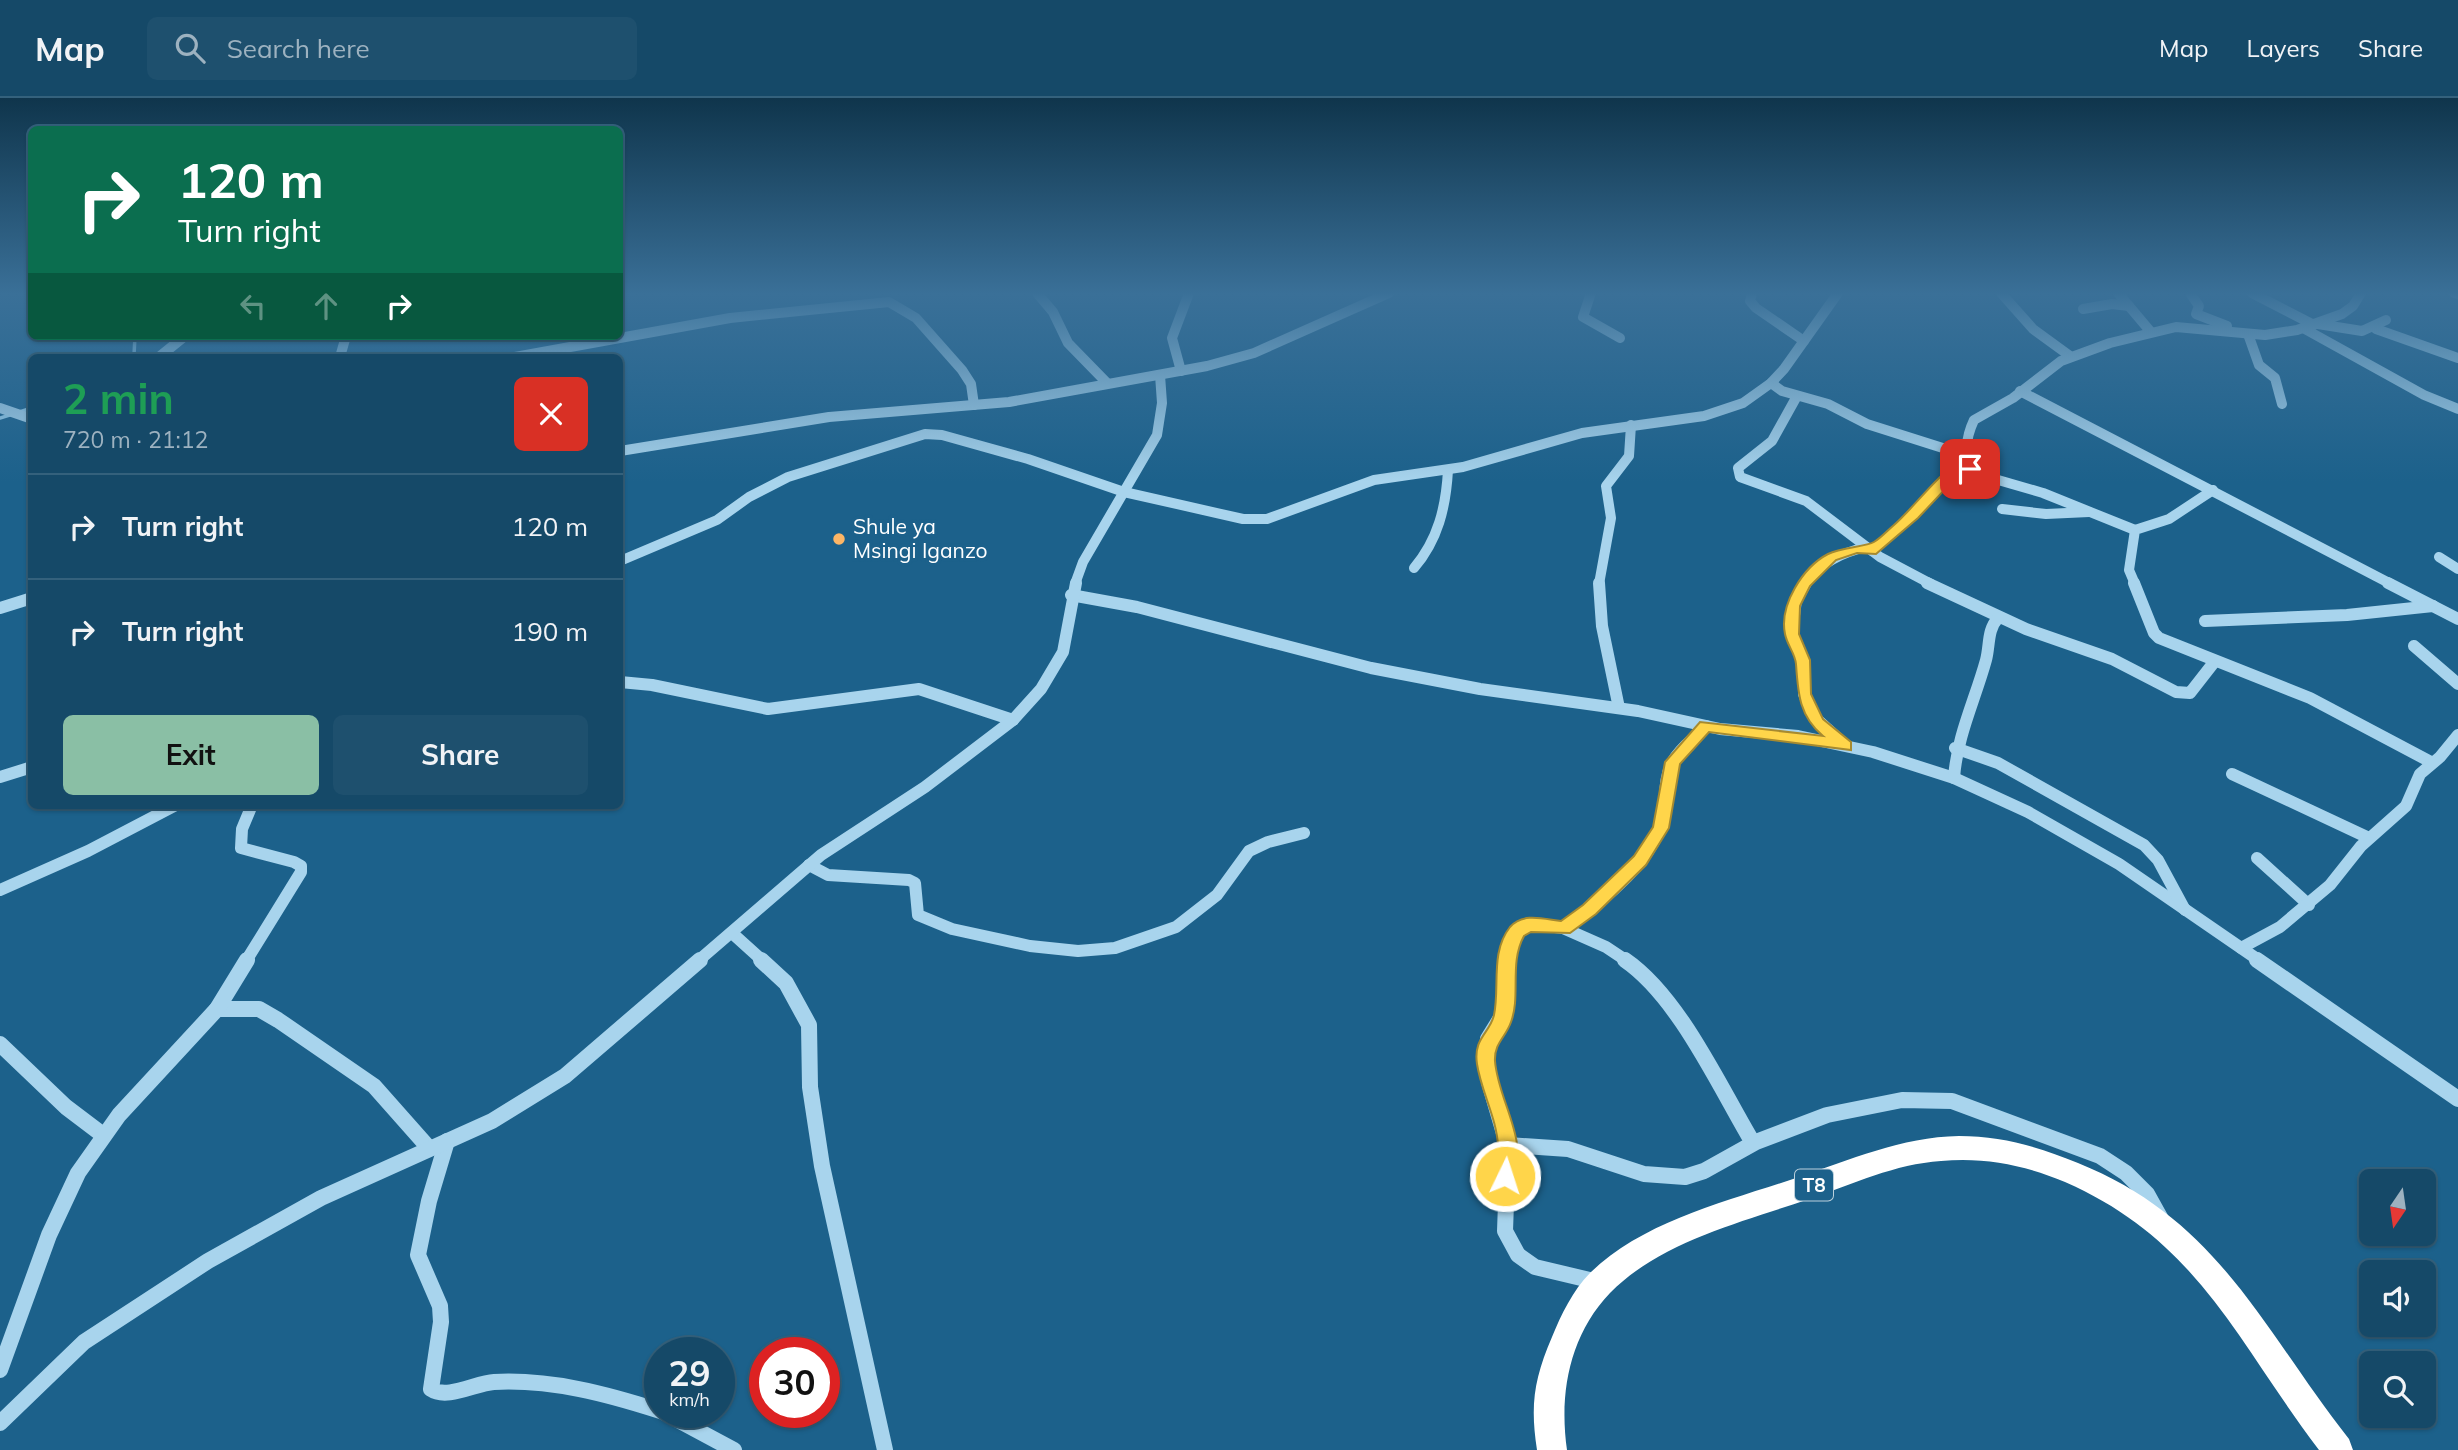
<!DOCTYPE html>
<meta charset="utf-8">
<style>
:root{--surface:#154968;--page:#1e506e;--text:#f1f3f6;--muted:#9db2c0;--line:#34617c;--accent:#8abfa5}
body{margin:0;font-family:Mulish,sans-serif;background:var(--page);color:var(--text);height:100vh;display:flex;flex-direction:column;font-size:26px;white-space:nowrap}
*{box-sizing:border-box;margin:0}
p{font-size:23px;color:var(--muted)}
.icon{flex:none;width:38px;height:38px;fill:none;stroke:currentColor;stroke-width:2;stroke-linecap:round;stroke-linejoin:round}
.map{position:relative;flex:1;overflow:hidden}
.drawer{position:absolute;left:28px;top:256px;width:595px;height:455px;display:flex;flex-direction:column;background:var(--surface);border-radius:10px;box-shadow:0 2px 5px #0004,0 0 0 2px var(--line)}
.drawer>*{flex:none}
.guide{position:absolute;left:28px;top:28px;width:595px;height:214px;border-radius:10px;box-shadow:0 2px 5px #0004,0 0 0 2px var(--line);background:#0b6e4f;color:#fff;overflow:hidden}
.needle{width:46px;rotate:193deg}
.controls{position:absolute;left:2359px;top:1071px;display:grid;gap:14px}
.controls a{display:grid;place-items:center;width:77px;height:77px;border-radius:10px;background:var(--surface);box-shadow:0 2px 5px #0004,0 0 0 2px var(--line);font-size:35px}
.speed{position:absolute;left:644px;top:1239px;display:flex;gap:14px;font-size:35px;font-weight:700;text-align:center}
.speed>*{display:grid;place-content:center;width:91px;height:91px;border-radius:50%;background:var(--surface);box-shadow:0 2px 5px #0004,0 0 0 2px var(--line);line-height:1}
.speed small{font-size:18px;font-weight:400}
.speed .limit{border:10px solid #d22;background:#fff;color:#111}
.pin{position:absolute;display:grid;place-items:center;width:60px;height:60px;color:#fff;margin:-30px;border-radius:14px;box-shadow:0 4px 10px #0006}
.me{position:absolute;width:77px;margin:-38px;rotate:4deg;stroke-linejoin:round;filter:drop-shadow(0 0 5px #0008)}
.turn{display:flex;align-items:center;gap:24px;height:147px;padding:0 35px;font-size:32px}
.turn .icon{width:91px;height:91px;stroke-width:2.5}
.turn b{display:block;font-size:49px;line-height:60px}
.lanes{display:flex;align-items:center;height:66px;padding:0 35px;background:#0003;justify-content:center;gap:35px;direction:ltr}
.lanes .off{opacity:.35}
.round{display:grid;place-items:center;flex:none;width:74px;height:74px;border-radius:10px;background:var(--page)}
.headline{display:flex;align-items:center;justify-content:space-between;height:119px;padding:0 35px}
h1{font-size:42px;font-weight:700;line-height:52px;color:#1e9e55}
.primary-button{display:flex;gap:14px;margin-top:auto;padding:14px 35px}
.primary-button a{flex:1;height:80px;border-radius:10px;background:var(--accent);color:#111;font-size:28px;font-weight:700;line-height:80px;text-align:center}
.primary-button a+a{background:var(--page);color:var(--text)}
ul{padding:0;list-style:none}
li{display:flex;align-items:center;gap:21px;height:105px;padding:0 35px;border-top:2px solid var(--line)}
li div{flex:1}
li b{display:block;font-size:26px}
li em{font-style:normal}
header{display:flex;align-items:center;gap:42px;box-sizing:border-box;height:98px;padding:0 35px;background:var(--surface);border-bottom:2px solid var(--line)}
header strong{font-size:33px}
nav{display:flex;gap:38px;margin-inline-start:auto;font-size:24px}
.search{width:490px;height:63px;background:var(--page);display:flex;align-items:center;gap:18px;box-sizing:border-box;padding:0 24px;border-radius:10px;color:var(--muted);font-size:26px}
.map>svg:first-child{display:block}
</style>
<header>
<strong>Map</strong>
<div class="search"><svg class="icon" aria-label="search" viewBox="0 0 24 24"><circle cx="10" cy="10" r="6"/><path d="M15 15l6 6"/></svg>Search here</div>
<nav><a>Map</a><a>Layers</a><a>Share</a></nav>
</header>
<div class="map">
<svg width="2458" height="1352" viewBox="0 0 2458 1352">
<rect width="100%" height="100%" fill="#1c618b"/>
<g fill="none" stroke-linecap="round" stroke-linejoin="round">
<g stroke="#9bd1ee" stroke-width="3.5">
<polyline points="125,259 134,257 135,238"/>
<polyline points="0,320 32,310"/>
</g>
<g stroke="#a8d4ed" stroke-width="10">
<polyline points="1037,195 1053,214 1068,245 1107,285"/>
<polyline points="1591,195 1583,219 1620,240"/>
<polyline points="1752,195 1750,203 1756,210 1804,243"/>
<polyline points="2001,195 2033,231 2070,258"/>
<polyline points="2118,195 2150,233"/>
<polyline points="2190,195 2199,208 2196,216 2227,228"/>
<polyline points="2252,195 2314,227"/>
<polyline points="2454,195 2458,196"/>
<polyline points="2083,211 2112,206 2129,208"/>
<polyline points="2318,226 2362,233 2386,222"/>
<polyline points="2303,230 2424,297 2458,311"/>
<polyline points="2376,231 2458,260"/>
<polyline points="2248,236 2259,267 2275,280 2282,306"/>
<polyline points="159,259 185,238"/>
<polyline points="340,259 346,238"/>
<polyline points="515,259 730,220 889,204 916,220 962,272 971,286 974,307"/>
<polyline points="1181,273 1172,240 1189,195"/>
<polyline points="1771,285 1782,293 1828,306 1867,326 1968,358"/>
<polyline points="2020,293 2391,486"/>
<polyline points="1797,298 1772,343 1738,370 1740,379 1806,403 1880,459 1931,486"/>
<polyline points="0,310 32,321"/>
<polyline points="620,353 829,319 1009,304 1207,268 1254,255 1389,195"/>
<polyline points="2002,411 2046,416 2089,414"/>
<path d="M2135 432 2043 395 1974 375C1963 359 1966 339 1974 322L2013 300 2061 263 2110 245 2176 229 2265 237 2297 232 2342 216 2353 208 2361 195"/>
<polyline points="1872,453 1914,417 1961,367 1969,363"/>
<polyline points="2439,459 2458,471"/>
<polyline points="620,463 717,422 749,399 788,379 925,336 942,337 1028,361 1124,394 1243,421 1267,421 1374,382 1463,369 1582,335 1704,318 1743,305 1771,285 1784,271 1838,195"/>
<path d="M1414 470C1438 442 1446 409 1448 372"/>
<polyline points="1075,486 1083,464 1157,337 1162,305 1160,277"/>
<polyline points="1599,486 1611,420 1606,388 1629,358 1631,327"/>
<path d="M1804 486C1821 465 1841 455 1866 449"/>
<polyline points="2135,486 2129,472 2135,432 2169,421 2213,392"/>
</g>
<g stroke="#a8d4ed" stroke-width="12">
<polyline points="1599,485 1602,528 1619,610"/>
<polyline points="1806,485 1796,502 1792,533 1804,567 1804,596 1813,618 1843,645"/>
<polyline points="1927,485 2026,531 2112,561 2176,594 2190,595 2215,563"/>
<polyline points="2134,485 2154,535 2159,540 2310,600 2431,664"/>
<polyline points="2388,485 2458,521"/>
<polyline points="1071,497 1137,509 1371,570 1480,591 1638,613 1720,631 1798,638 1873,654 1954,680 2028,714 2119,766 2260,863"/>
<polyline points="0,510 32,500"/>
<polyline points="2205,523 2347,517 2433,508"/>
<polyline points="2414,548 2458,586"/>
<polyline points="620,584 652,587 768,611 919,591 1013,622"/>
<polyline points="1955,650 1998,665 2144,747 2158,762 2185,812"/>
<polyline points="2232,676 2369,740"/>
<polyline points="0,679 32,669"/>
<path d="M1954 680C1957 638 1975 602 1986 562 1990 547 1987 532 1998 520"/>
<polyline points="2257,760 2309,807"/>
<polyline points="809,767 828,777 909,782 915,785 918,817 952,831 1030,848 1078,853 1115,850 1176,829 1217,797 1249,753 1268,744 1304,735"/>
<polyline points="0,792 88,753 176,707"/>
<polyline points="1563,830 1606,849 1627,863"/>
<polyline points="732,835 763,863"/>
<polyline points="2241,850 2280,829 2330,787 2361,748 2406,708 2420,676 2440,659 2458,637"/>
<polyline points="246,863 301,774 301,768 294,764 241,750 242,731 252,707"/>
<polyline points="698,863 821,757 925,689 1013,622 1041,591 1063,554 1076,485"/>
<path d="M1507 863 1511 843 1522 828 1531 826 1563 830C1598 807 1644 772 1660 731 1668 709 1661 684 1673 663 1681 649 1695 640 1706 628"/>
</g>
<g stroke="#a8d4ed" stroke-width="16">
<polyline points="761,862 786,885 809,927 810,989 822,1068 885,1352"/>
<polyline points="1507,862 1504,915 1488,941 1486,960 1489,984 1508,1049 1505,1133 1518,1157 1535,1169 1598,1184"/>
<path d="M1625 862C1679 899 1719 988 1753 1045"/>
<polyline points="2257,862 2458,1001"/>
<polyline points="217,911 259,911 278,922 374,988 428,1049"/>
<polyline points="0,946 66,1009 103,1037"/>
<path d="M447 1043 429 1103 418 1157 440 1208 441 1224 431 1291C447 1302 476 1285 494 1284 551 1281 607 1296 660 1313"/>
<polyline points="1508,1047 1568,1051 1644,1076 1685,1079 1704,1073 1756,1044 1827,1017 1902,1002 1952,1003 2100,1058 2126,1075 2147,1096 2162,1123"/>
<polyline points="0,1272 49,1137 78,1075 119,1017 217,911 247,862"/>
<polyline points="663,1314 734,1352"/>
<polyline points="0,1325 84,1244 208,1163 321,1100 492,1023 565,978 700,862"/>
</g>
<path fill="#fff" fill-rule="evenodd" d="M1959 1038C2002 1038 2039 1049 2078 1065 2219 1122 2261 1229 2349 1341L2353 1352H2319C2236 1243 2199 1143 2065 1084 2025 1067 1984 1059 1941 1063 1895 1066 1853 1086 1809 1101 1743 1124 1661 1143 1610 1195 1569 1238 1559 1296 1567 1352H1537C1530 1307 1534 1281 1552 1239 1561 1217 1573 1192 1590 1175 1643 1123 1728 1103 1796 1080 1850 1062 1901 1039 1959 1038Z"/>
</g>
<linearGradient id="sky" x2="0" y2="1"><stop stop-color="#0f354c"/><stop offset="0.51" stop-color="#3a7098"/><stop offset="1" stop-color="#3a7098" stop-opacity="0"/></linearGradient>
<rect width="2458" height="384" fill="url(#sky)"/>
<path fill="#ffd54a" stroke="#a68a30" stroke-width="2" d="M1969 359 1975 363V374L1964 371 1918 420 1876 456 1857 455 1836 462 1810 488 1800 508 1799 536 1810 562 1811 596 1823 621 1851 644V652L1709 634 1680 666 1669 730 1646 767 1596 816 1570 835 1531 834 1524 838C1509 865 1521 898 1511 924 1506 939 1494 945 1495 963 1498 1004 1531 1043 1512 1085L1505 1088 1497 1085C1492 1073 1499 1061 1498 1048 1497 1021 1481 993 1477 966 1473 940 1490 935 1494 917 1500 889 1490 854 1510 829 1523 814 1544 821 1561 823L1583 807 1634 758 1653 729 1665 664 1700 624 1823 638C1799 618 1798 595 1796 566 1795 555 1787 547 1785 536 1779 507 1803 469 1828 456 1841 449 1865 449 1874 444 1881 440 1888 432 1894 427 1915 409 1945 366 1969 359Z"/>
<circle fill="#fdb666" stroke="#1c618b" stroke-width="2.5" cx="839" cy="441" r="7"/>
<g text-anchor="middle" stroke-width="7" stroke-linejoin="round" paint-order="stroke">
<rect fill="#1c618b" stroke="#bbd0dc" stroke-width="2" x="1795" y="1071.5" width="38" height="31" rx="5"/>
<g font-size="19" font-weight="bold" fill="#fff">
<text x="1814" y="1094">T8</text>
</g>
<g font-size="21" fill="#fff" stroke="#1c618b" text-anchor="start">
<text x="853" y="436">Shule ya<tspan x="853" dy="24">Msingi Iganzo</tspan></text>
</g>
</g>
</svg>
<div class="controls">
<a><svg class="needle" viewBox="-14 -14 28 28"><path d="M0-13l5 13h-10z" fill="#e53935"/><path d="M0 13l5-13h-10z" fill="#9db2c0"/></svg></a>
<a><svg class="icon" aria-label="sound" viewBox="0 0 24 24"><path d="M4 9h4l5-4v14l-5-4H4zM17 9q2 3 0 6"/></svg></a>
<a><svg class="icon" aria-label="search" viewBox="0 0 24 24"><circle cx="10" cy="10" r="6"/><path d="M15 15l6 6"/></svg></a>
</div>
<div class="speed"><div>29<small>km/h</small></div><div class="limit">30</div></div>
<div class="pin" style="left:1970px;top:371px;background:#d93025"><svg class="icon" aria-label="arrive" viewBox="0 0 24 24"><path d="M6 21V4h12l-3 4 3 4H6"/></svg></div>
<svg class="me" style="left:1505px;top:1078px" viewBox="-20 -20 40 40"><circle r="17" fill="#ffd54a" stroke="#fff" stroke-width="3"/><path d="M0-11L8 9 0 5-8 9z" fill="#fff"/></svg>
<div class="guide">
<div class="turn"><svg class="icon" aria-label="right" viewBox="0 0 24 24"><path d="M7 20v-9h11M14 6l5 5-5 5"/></svg><div><b>120 m</b>Turn right</div></div>
<div class="lanes"><svg class="icon off" aria-label="left" viewBox="0 0 24 24"><path d="M17 20v-9H6M10 6l-5 5 5 5"/></svg><svg class="icon off" aria-label="ahead" viewBox="0 0 24 24"><path d="M12 20V5M6 11l6-6 6 6"/></svg><svg class="icon" aria-label="right" viewBox="0 0 24 24"><path d="M7 20v-9h11M14 6l5 5-5 5"/></svg></div>
</div>
<section class="drawer">
<div class="headline"><div><h1>2 min</h1><p>720 m · 21:12</p></div><a class="round" style="background:#d93025;color:#fff"><svg class="icon" aria-label="close" viewBox="0 0 24 24"><path d="M6 6l12 12M18 6L6 18"/></svg></a></div>
<ul>
<li><svg class="icon" aria-label="right" viewBox="0 0 24 24"><path d="M7 20v-9h11M14 6l5 5-5 5"/></svg><div><b>Turn right</b></div><em>120 m</em></li>
<li><svg class="icon" aria-label="right" viewBox="0 0 24 24"><path d="M7 20v-9h11M14 6l5 5-5 5"/></svg><div><b>Turn right</b></div><em>190 m</em></li>
</ul>
<div class="primary-button"><a>Exit</a><a>Share</a></div>
</section>
</div>
